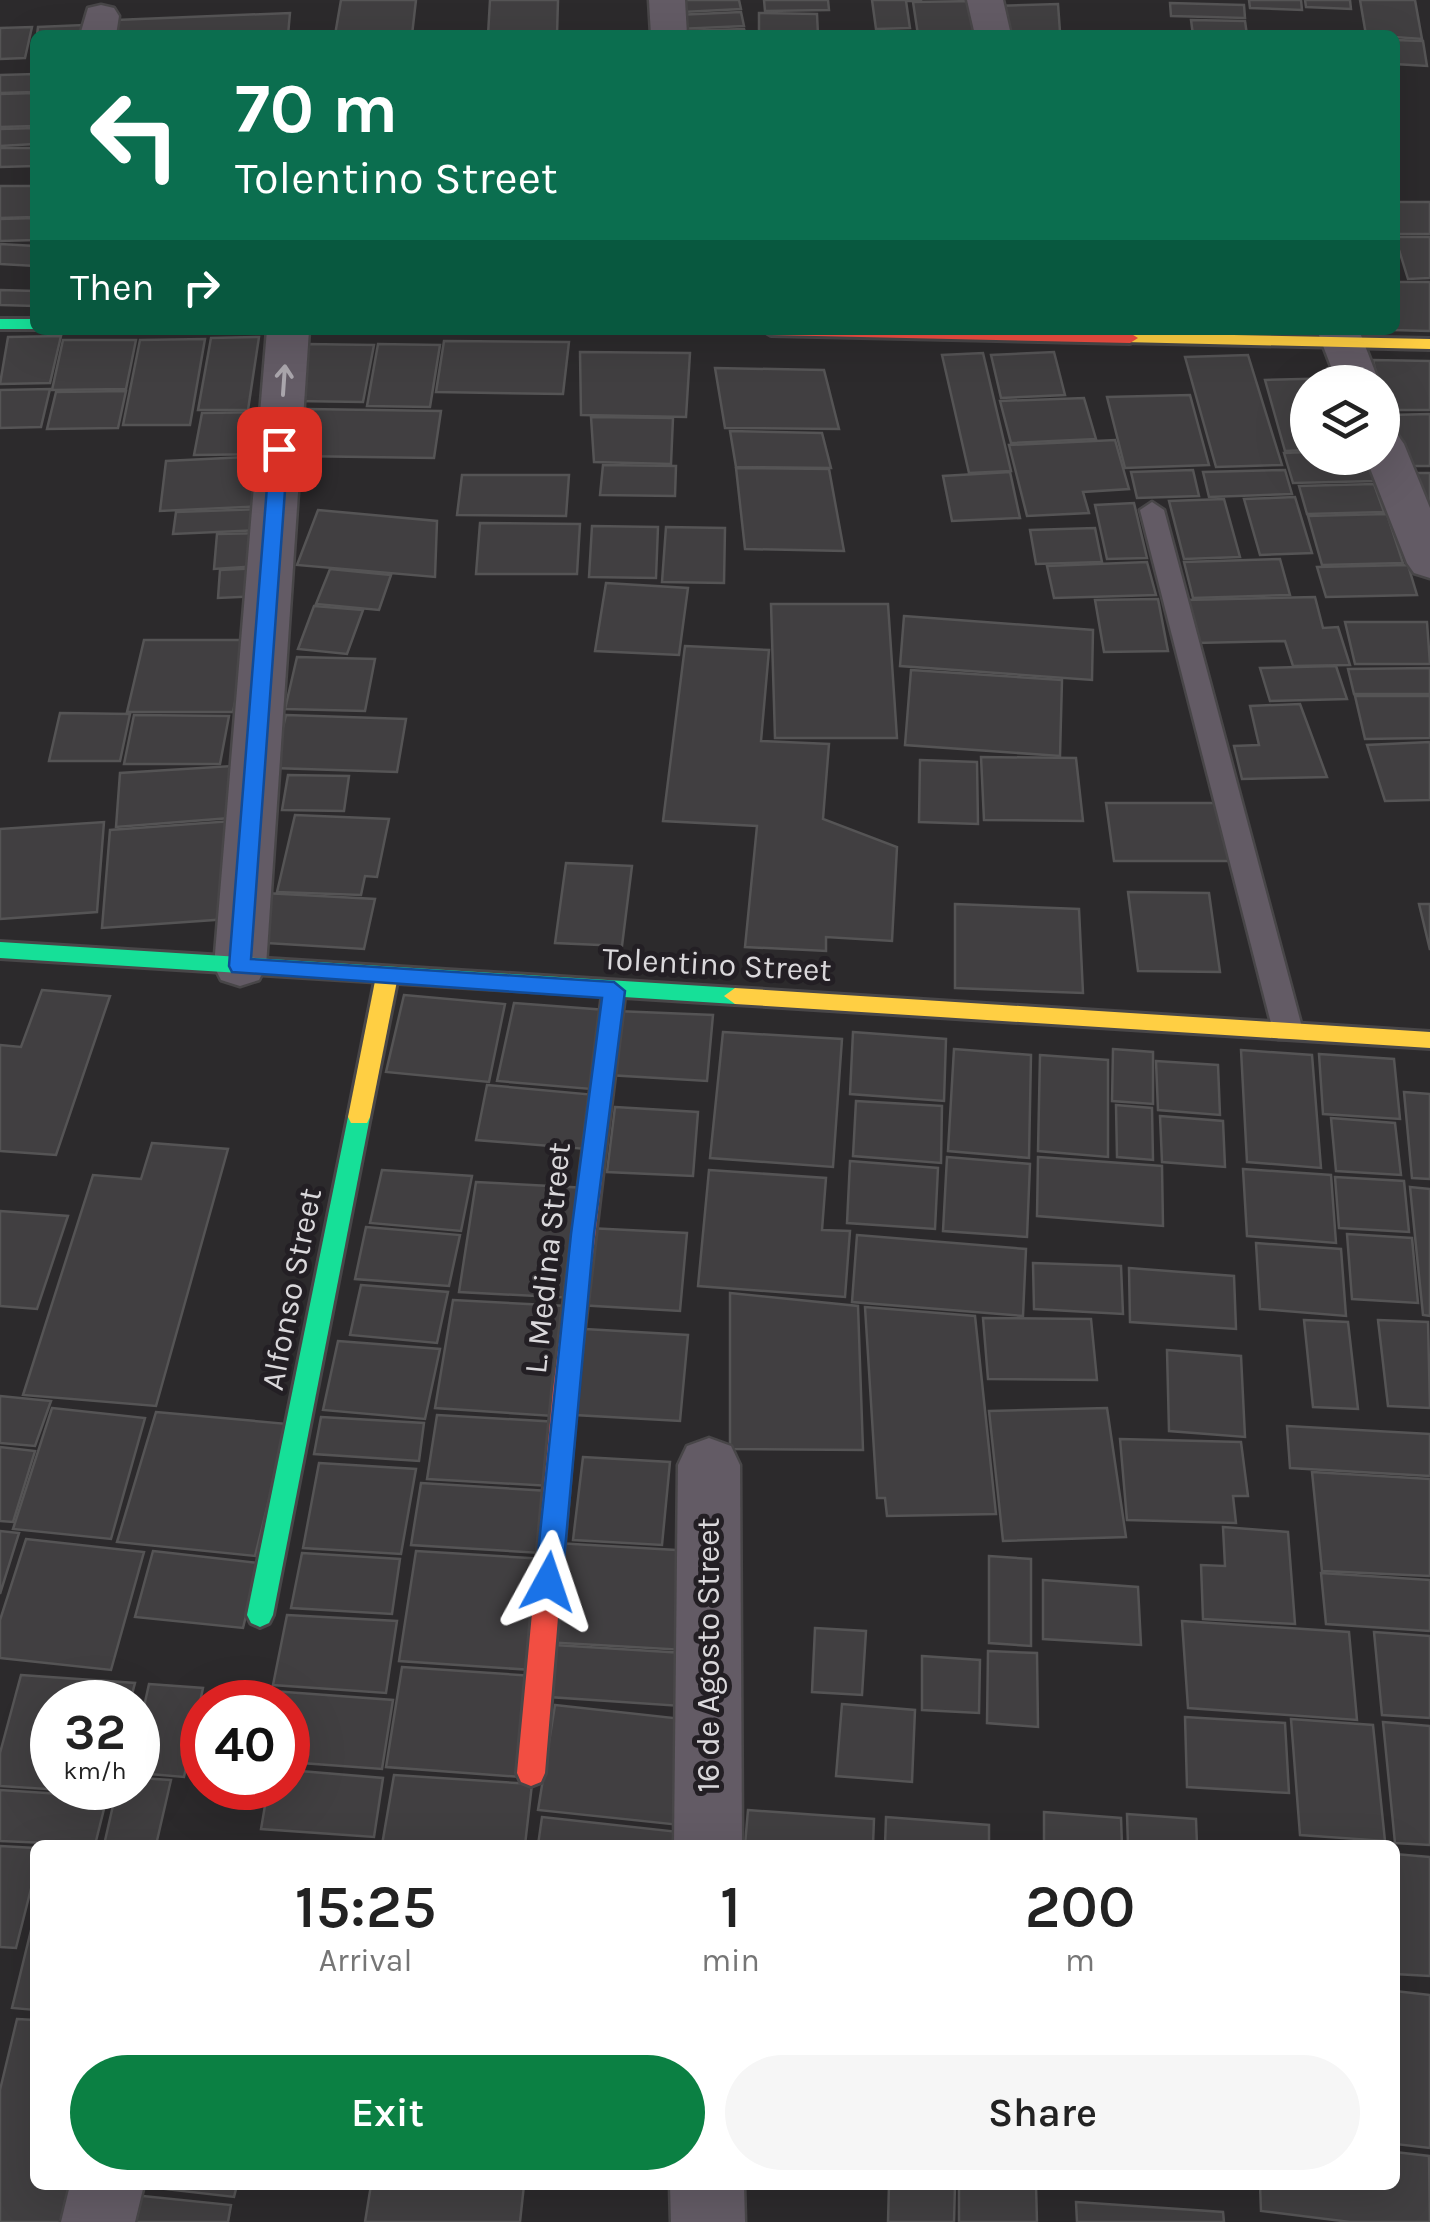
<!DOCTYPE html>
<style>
:root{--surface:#fff;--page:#f6f6f6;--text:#222;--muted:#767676;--accent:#0b8043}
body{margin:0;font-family:Karla,sans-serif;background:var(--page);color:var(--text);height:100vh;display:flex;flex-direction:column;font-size:38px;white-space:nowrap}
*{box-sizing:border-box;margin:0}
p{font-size:32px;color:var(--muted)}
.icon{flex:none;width:55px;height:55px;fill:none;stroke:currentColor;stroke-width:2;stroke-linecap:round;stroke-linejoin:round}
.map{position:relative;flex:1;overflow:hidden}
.side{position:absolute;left:30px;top:1840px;width:1370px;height:350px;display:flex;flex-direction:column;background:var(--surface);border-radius:15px;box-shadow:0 10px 40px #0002}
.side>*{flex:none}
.top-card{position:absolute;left:30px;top:30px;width:1370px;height:305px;border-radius:15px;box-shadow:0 10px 40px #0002;background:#0b6e4f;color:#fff;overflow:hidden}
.buttons{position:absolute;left:1290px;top:365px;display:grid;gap:20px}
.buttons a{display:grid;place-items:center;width:110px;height:110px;border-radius:50%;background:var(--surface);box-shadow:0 10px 40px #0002;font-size:50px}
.speed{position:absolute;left:30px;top:1680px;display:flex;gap:20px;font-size:50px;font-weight:700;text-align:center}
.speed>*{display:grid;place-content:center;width:130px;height:130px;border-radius:50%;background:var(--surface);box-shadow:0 10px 40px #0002;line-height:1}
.speed small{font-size:25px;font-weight:400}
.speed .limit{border:15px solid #d22;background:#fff;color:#111}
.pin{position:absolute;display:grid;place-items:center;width:85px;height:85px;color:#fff;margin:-42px;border-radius:20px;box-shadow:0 5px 15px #0006}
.me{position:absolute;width:110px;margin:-55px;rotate:5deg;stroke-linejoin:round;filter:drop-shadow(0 0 8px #0008)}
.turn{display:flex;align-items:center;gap:35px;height:210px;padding:0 40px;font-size:45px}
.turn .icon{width:130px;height:130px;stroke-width:2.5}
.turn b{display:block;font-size:70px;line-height:85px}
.then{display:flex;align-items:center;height:95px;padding:0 40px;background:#0003;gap:20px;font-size:38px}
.eta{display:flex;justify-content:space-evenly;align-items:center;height:170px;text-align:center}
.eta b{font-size:60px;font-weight:600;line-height:70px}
.primary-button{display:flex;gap:20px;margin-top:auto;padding:20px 40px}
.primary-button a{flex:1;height:115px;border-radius:60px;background:var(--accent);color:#fff;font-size:40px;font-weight:600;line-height:115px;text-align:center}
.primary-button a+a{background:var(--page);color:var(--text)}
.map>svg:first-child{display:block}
</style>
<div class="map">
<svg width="1430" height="2222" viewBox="0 0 1430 2222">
<rect width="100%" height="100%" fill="#2c2a2c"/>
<g fill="#413f41" stroke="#555455" stroke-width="2.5">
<polygon points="341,0 416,0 412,35 335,35"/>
<polygon points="490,0 558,0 557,35 488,35"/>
<polygon points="682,0 739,0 741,9 683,12"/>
<polygon points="764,0 828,0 829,10 765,11"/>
<polygon points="872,0 921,0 921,1 906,1 910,28 876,29"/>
<polygon points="1249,0 1301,0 1302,10 1250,8"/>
<polygon points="1305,0 1350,0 1351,9 1306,7"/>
<polygon points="1360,0 1415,0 1422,39 1366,35"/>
<polygon points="976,1 983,35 918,35 913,2"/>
<polygon points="1170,3 1244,5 1245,18 1171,16"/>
<polygon points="1058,4 1060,32 1001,32 995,6"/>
<polygon points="741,12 744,26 678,29 676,15"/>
<polygon points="290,13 288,35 113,35 116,20"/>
<polygon points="759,13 817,14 818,35 759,35"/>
<polygon points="1191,20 1245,21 1247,35 1193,35"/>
<polygon points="83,25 82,35 37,35 38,27"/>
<polygon points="32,27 25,58 0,59 0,28"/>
<polygon points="744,29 746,35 682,35 681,31"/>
<polygon points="1395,40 1423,41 1427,66 1395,64"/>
<polygon points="35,74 35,92 0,93 0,75"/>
<polygon points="35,93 35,126 0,127 0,94"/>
<polygon points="35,128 35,144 0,146 0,129"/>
<polygon points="0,148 35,148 35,166 0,167"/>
<polygon points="0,186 35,186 35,217 0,218"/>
<rect x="1395" y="202" width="35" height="32"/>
<polygon points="35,218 35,240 0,241 0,219"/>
<polygon points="1395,237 1430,237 1430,278 1408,279"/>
<polygon points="0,244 35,246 35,266 0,264"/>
<polygon points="1395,282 1430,282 1430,331 1393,330"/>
<polygon points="0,290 35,291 35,306 0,305"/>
<polygon points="61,336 50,383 0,384 8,337"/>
<polygon points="259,337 248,410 198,410 211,338"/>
<polygon points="205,339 190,425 123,425 140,340"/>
<polygon points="63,340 136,340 126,389 52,390"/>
<polygon points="444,341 569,342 563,394 436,392"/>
<polygon points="307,344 374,345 363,402 295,401"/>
<polygon points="378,344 440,345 430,407 367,406"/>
<polygon points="580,352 690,353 686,417 581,415"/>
<polygon points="1054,352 1065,395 1001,398 991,355"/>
<polygon points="983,353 1011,471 969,473 942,355"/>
<polygon points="1248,355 1282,465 1216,467 1185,357"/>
<polygon points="1373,360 1430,361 1430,410 1384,410 1382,382 1378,382"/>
<polygon points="715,368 824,370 839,429 725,428"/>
<polygon points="1343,378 1344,382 1308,382 1308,450 1285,451 1265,380"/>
<polygon points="50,389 41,427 0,428 0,390"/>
<polygon points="126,391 118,428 47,429 56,392"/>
<polygon points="1190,395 1209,465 1125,468 1107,397"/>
<polygon points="1084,398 1096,439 1011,443 1000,401"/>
<polygon points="307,409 441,411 434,458 297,456"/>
<polygon points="275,412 268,454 194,455 202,413"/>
<polygon points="1430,414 1430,466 1405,466 1390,415"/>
<polygon points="591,417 673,418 671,464 594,462"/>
<polygon points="730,431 822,433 831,468 736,467"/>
<polygon points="1115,440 1129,489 1083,492 1089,513 1027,516 1009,445"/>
<polygon points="1308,452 1308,458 1368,458 1376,481 1293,483 1284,453"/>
<polygon points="268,456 264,506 160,511 166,461"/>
<polygon points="603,465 676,466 675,496 600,495"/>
<polygon points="736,468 829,469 844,551 745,549"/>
<polygon points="1193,470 1199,496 1137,498 1131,472"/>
<polygon points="1285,470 1292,494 1209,497 1203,472"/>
<polygon points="1010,472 1020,518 952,521 943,476"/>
<polygon points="1414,473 1430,473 1430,517"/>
<polygon points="462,475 569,475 566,516 457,515"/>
<polygon points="1374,484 1384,512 1307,514 1299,486"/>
<polygon points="1295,497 1312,553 1260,555 1244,499"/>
<polygon points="1224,499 1240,557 1184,559 1169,501"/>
<polygon points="1134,503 1147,558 1107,559 1095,505"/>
<polygon points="264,509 262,530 173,534 176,512"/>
<polygon points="318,510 437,521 435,577 297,565"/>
<polygon points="1387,514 1403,563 1322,565 1308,516"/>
<polygon points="480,523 580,524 577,574 476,574"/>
<polygon points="592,526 658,527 656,578 589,577"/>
<polygon points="666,527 725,528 724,583 662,582"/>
<polygon points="1095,528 1102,562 1036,564 1030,530"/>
<polygon points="263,533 260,566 214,569 217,534"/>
<polygon points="1280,559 1290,595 1193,598 1184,562"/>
<polygon points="1147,562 1156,595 1054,598 1047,566"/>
<polygon points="1408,565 1417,595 1326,597 1317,567"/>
<polygon points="263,568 261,596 218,598 220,570"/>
<polygon points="330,569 391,575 379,610 316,604"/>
<polygon points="606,583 688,588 679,655 595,651"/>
<polygon points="1315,597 1323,628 1338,627 1350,665 1293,666 1285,641 1196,643 1186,600"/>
<polygon points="1158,599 1168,651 1104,652 1095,600"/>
<polygon points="771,604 888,604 897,738 775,738"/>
<polygon points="314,606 363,610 347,654 298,649"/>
<polygon points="904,616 1093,630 1092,680 900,666"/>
<polygon points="1345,622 1427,622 1430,664 1355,664"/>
<polygon points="144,640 248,640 233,712 127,712"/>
<polygon points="685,646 769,650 761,741 829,744 823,819 897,847 892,941 826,937 826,951 745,947 757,826 663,821"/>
<polygon points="297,657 375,659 365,711 285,709"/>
<polygon points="1336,666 1347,699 1270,701 1260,668"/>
<polygon points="1430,668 1430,694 1354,694 1348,669"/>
<polygon points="911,670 1062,680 1060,756 905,745"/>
<polygon points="1355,696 1430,696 1430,738 1365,739"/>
<polygon points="1300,704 1327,777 1242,779 1234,746 1259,745 1250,706"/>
<polygon points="60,713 130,714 120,761 49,761"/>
<polygon points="134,715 229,716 220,764 124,764"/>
<polygon points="286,715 406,719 397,772 273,768"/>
<polygon points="1430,742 1430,800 1385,801 1367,745"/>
<polygon points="981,757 1076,758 1083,821 984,820"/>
<polygon points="920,760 977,762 978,824 919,822"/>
<polygon points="232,766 230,818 116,827 120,773"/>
<polygon points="288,775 349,776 344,811 282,810"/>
<polygon points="1106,803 1221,803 1231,861 1114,861"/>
<polygon points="295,815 389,819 377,877 365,876 361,895 277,892"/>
<polygon points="232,821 228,919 102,928 110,830"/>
<polygon points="104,822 97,912 0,919 0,829"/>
<polygon points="566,863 632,866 622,946 555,943"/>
<polygon points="1128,892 1209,893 1220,972 1138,971"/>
<polygon points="264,893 375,899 364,949 251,942"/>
<polygon points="955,904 1079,909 1083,993 955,988"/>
<polygon points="1419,904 1430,904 1430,950"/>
<polygon points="42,990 110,996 56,1155 0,1151 0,1045 21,1047"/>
<polygon points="404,995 505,1004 489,1082 386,1072"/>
<polygon points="514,1003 606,1010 591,1089 497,1081"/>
<polygon points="616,1011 713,1015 707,1081 608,1075"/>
<polygon points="723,1032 842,1039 833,1167 710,1158"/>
<polygon points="853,1032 946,1039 944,1101 850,1094"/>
<polygon points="954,1049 1031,1055 1029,1158 948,1151"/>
<polygon points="1113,1049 1153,1052 1153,1104 1112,1101"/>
<polygon points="1241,1050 1312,1055 1321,1168 1247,1162"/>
<polygon points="1319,1054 1394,1059 1400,1119 1323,1114"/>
<polygon points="1040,1055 1108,1060 1108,1157 1038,1151"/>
<polygon points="1156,1061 1218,1065 1220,1115 1158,1110"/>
<polygon points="487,1085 596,1095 586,1149 476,1140"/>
<polygon points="1404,1092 1430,1094 1430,1179 1412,1178"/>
<polygon points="856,1101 942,1106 941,1163 853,1156"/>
<polygon points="1116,1105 1152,1108 1153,1160 1117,1157"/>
<polygon points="615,1107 698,1112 693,1176 607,1172"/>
<polygon points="1160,1116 1223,1121 1225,1167 1162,1162"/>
<polygon points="1331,1118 1395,1123 1401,1175 1336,1171"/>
<polygon points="152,1143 228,1149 156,1406 23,1395 93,1175 141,1179"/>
<polygon points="947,1157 1030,1164 1027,1237 943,1231"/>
<polygon points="1038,1157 1162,1166 1163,1226 1037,1216"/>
<polygon points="850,1161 938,1168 935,1229 847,1223"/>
<polygon points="1243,1169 1331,1175 1336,1243 1247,1236"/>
<polygon points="382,1170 472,1176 461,1231 370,1223"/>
<polygon points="709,1170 826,1178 822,1230 850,1231 845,1297 698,1286"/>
<polygon points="1335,1177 1404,1181 1409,1232 1339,1228"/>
<polygon points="476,1182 587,1188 574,1298 459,1292"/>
<polygon points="1410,1187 1430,1189 1430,1316 1423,1315"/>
<polygon points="0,1211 68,1216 37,1309 0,1306"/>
<polygon points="366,1227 460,1235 449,1286 355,1279"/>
<polygon points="588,1228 687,1233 680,1311 578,1305"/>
<polygon points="1347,1234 1412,1238 1418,1303 1352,1299"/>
<polygon points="857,1235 1026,1249 1023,1316 852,1302"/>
<polygon points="1256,1243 1341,1249 1346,1316 1260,1309"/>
<polygon points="1033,1263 1121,1266 1123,1314 1034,1309"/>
<polygon points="1129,1268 1234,1276 1236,1329 1130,1322"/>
<polygon points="361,1285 448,1292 437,1343 350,1335"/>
<polygon points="730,1293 858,1306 863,1450 730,1449"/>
<polygon points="453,1300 566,1306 553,1416 435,1408"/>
<polygon points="865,1307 975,1316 996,1514 887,1516 885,1498 877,1498"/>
<polygon points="983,1318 1091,1319 1097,1380 988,1379"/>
<polygon points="1304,1320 1348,1322 1358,1409 1313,1407"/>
<polygon points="1378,1320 1428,1322 1430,1408 1388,1406"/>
<polygon points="585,1329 688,1335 680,1421 575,1415"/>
<polygon points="338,1341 440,1349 425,1419 323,1410"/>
<polygon points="1167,1350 1241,1356 1245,1437 1169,1431"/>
<polygon points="0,1396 51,1401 35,1446 0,1443"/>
<polygon points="52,1408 145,1418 111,1539 13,1529"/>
<polygon points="1107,1408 1126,1537 1003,1541 989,1411"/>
<polygon points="156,1412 288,1424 255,1556 117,1542"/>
<polygon points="437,1415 559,1422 551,1486 427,1479"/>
<polygon points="321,1417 424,1423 419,1461 314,1454"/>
<polygon points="1287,1426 1430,1434 1430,1476 1290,1468"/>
<polygon points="1120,1439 1241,1442 1248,1496 1233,1496 1236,1523 1127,1520"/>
<polygon points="0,1447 35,1451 13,1522 0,1521"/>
<polygon points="583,1457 670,1462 662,1545 573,1540"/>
<polygon points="319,1463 416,1469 401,1554 303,1548"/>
<polygon points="1312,1472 1430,1479 1430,1576 1322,1571"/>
<polygon points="421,1483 549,1491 541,1553 411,1545"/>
<polygon points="1223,1527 1288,1532 1295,1624 1203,1619 1201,1565 1225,1566"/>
<polygon points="0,1531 19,1533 0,1594"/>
<polygon points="26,1539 144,1552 111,1670 0,1658 0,1620"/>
<polygon points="556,1543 693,1551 685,1650 544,1642"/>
<polygon points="153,1551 259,1563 243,1628 135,1617"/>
<polygon points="416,1551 545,1559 532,1670 399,1661"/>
<polygon points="302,1553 400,1559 392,1614 291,1608"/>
<polygon points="989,1556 1031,1559 1031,1646 989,1643"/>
<polygon points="1321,1573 1430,1580 1430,1631 1326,1624"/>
<polygon points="1043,1580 1138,1587 1141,1645 1043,1639"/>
<polygon points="287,1615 397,1621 386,1693 273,1685"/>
<polygon points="1182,1621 1349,1632 1357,1720 1188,1708"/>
<polygon points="815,1628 866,1631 862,1695 812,1692"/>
<polygon points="1374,1632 1430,1636 1430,1718 1382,1715"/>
<polygon points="554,1645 684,1653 681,1706 549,1697"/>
<polygon points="988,1651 1037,1653 1038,1727 987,1723"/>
<polygon points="922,1656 980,1660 979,1713 922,1710"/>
<polygon points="402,1667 534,1676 521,1777 386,1767"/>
<polygon points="21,1675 135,1683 130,1702 52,1702 52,1788 111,1788 109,1793 0,1786 0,1753"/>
<polygon points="149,1684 203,1688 184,1777 138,1773 138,1734"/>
<polygon points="272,1691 393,1700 382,1769 288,1762 288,1702 270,1702"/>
<polygon points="842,1704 915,1710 912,1782 836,1776"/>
<polygon points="555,1705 692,1720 680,1825 538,1810"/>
<polygon points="1185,1717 1285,1723 1289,1793 1187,1787"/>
<polygon points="1291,1719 1373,1725 1385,1841 1300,1835"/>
<polygon points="1383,1722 1430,1726 1430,1845 1395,1843"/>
<polygon points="288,1770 383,1778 374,1837 261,1829 268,1788 288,1788"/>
<polygon points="394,1775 532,1784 525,1845 382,1845"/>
<polygon points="138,1778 171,1780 156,1845 104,1845 117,1788 138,1788"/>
<polygon points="0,1790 107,1797 95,1845 0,1841"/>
<polygon points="748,1810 874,1819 873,1845 745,1845"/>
<polygon points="1044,1812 1121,1818 1122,1845 1044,1845"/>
<polygon points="1127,1814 1196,1819 1197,1845 1128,1845"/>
<polygon points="542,1817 679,1832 677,1845 538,1845"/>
<polygon points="886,1817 989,1825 989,1845 885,1845"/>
<polygon points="0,1846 35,1848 35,1873 16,1948 0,1947"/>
<polygon points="1395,1854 1430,1857 1430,1976 1395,1974"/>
<polygon points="34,1918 35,2010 12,2008"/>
<polygon points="1395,1991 1430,1995 1430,2148 1395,2144"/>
<polygon points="17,2019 35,2020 35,2185 92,2185 84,2222 0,2222 0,2090"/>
<polygon points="1395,2152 1429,2156 1430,2222 1350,2222 1261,2211 1260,2185 1395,2185"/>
<polygon points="131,2185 237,2185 234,2197"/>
<polygon points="371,2185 524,2185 520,2222 365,2222"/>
<polygon points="889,2185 955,2185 954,2222 888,2222"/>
<polygon points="959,2185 1036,2185 1037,2222 959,2222"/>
<polygon points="133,2195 231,2205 228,2222 127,2222"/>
<polygon points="1076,2202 1223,2212 1224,2222 1077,2222"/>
</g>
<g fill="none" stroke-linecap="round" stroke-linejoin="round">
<g stroke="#484648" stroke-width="5">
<polygon id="lane" points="1152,502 1164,510 1303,1031 1298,1039 1278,1039 1273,1031 1140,510"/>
</g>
<g stroke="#484648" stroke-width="5">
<g id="street">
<polygon points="649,0 685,0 687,35 651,35"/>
<polygon points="967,0 1003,0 1011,35 975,35"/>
<polygon points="101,5 114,8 119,16 116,35 80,35 88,8"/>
<polygon points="267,330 309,330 266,966 259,980 240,986 221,980 214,966"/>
<polygon points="1317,330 1359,330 1379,382 1337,382"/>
<polygon points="1382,431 1397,434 1404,444 1430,508 1430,578 1414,573 1407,563 1366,458 1382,458"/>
<polygon points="709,1438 731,1446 740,1465 742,1845 674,1845 678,1465 687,1446"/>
<polygon points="70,2185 144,2185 135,2222 61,2222"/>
<polygon points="670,2185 744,2185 745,2222 671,2222"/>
</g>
</g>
<g stroke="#484648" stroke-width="6">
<g id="fast">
<rect x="0" y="319" width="35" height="10"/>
<polygon points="0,942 735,988 746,996 735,1004 0,958"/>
<polygon points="359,1108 367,1111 370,1117 273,1615 269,1623 260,1627 251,1623 247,1615 348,1117 351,1111"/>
</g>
</g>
<g stroke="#484648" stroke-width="6">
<g id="slow">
<polygon points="1130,333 1430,339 1430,349 1124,342 1124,334"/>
<polygon points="387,968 398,976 370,1117 367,1123 351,1123 348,1117 376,976"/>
<polygon points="614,983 625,991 608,1127 605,1133 589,1133 586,1127 603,991"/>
<polygon points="735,988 1430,1032 1430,1048 735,1004 724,996"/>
</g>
</g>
<g stroke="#484648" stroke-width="6">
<g id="jam">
<polygon points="763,330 1130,333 1138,338 1130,343 771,335"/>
<polygon points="597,1118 605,1121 608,1127 577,1390 545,1773 541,1782 531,1786 521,1782 517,1773 553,1390 586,1127 589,1121"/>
</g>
</g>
<use href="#lane" fill="#635b65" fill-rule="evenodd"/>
<use href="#street" fill="#635b65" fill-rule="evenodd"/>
<use href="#fast" fill="#16e098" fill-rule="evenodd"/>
<use href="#slow" fill="#ffcf43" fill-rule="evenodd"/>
<use href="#jam" fill="#f24e42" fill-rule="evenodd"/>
</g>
<defs><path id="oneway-shaft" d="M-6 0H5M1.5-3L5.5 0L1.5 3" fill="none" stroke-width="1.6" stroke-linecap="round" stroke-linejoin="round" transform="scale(2.5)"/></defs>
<use stroke="#aaa6ac" href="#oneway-shaft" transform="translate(284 380) rotate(-86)"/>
<polygon fill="#1a73e8" stroke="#114b97" stroke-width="2.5" points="279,444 288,449 251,959 614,982 625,991 594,1234 562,1582 558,1590 548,1593 539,1590 535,1582 571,1234 602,998 232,972 229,966 270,449"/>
<g text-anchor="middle" stroke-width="10" stroke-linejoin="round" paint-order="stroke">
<g font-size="32" fill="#dad8db" stroke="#231f24">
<text transform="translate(717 964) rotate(3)" y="11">Tolentino Street</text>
<text transform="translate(547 1258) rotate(-84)" y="11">L. Medina Street</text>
<text transform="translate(291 1289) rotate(-79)" y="11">Alfonso Street</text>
<text transform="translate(708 1655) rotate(-90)" y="11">16 de Agosto Street</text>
</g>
</g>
</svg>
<div class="buttons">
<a><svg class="icon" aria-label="layers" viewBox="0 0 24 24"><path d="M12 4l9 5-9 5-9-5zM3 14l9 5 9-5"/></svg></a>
</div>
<div class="speed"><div>32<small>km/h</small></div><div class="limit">40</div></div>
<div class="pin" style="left:279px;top:449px;background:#d93025"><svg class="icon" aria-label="arrive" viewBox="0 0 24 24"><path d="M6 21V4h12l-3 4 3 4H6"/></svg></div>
<svg class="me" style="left:548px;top:1582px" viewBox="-20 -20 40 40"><path d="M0-17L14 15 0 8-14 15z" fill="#1a73e8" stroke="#fff" stroke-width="4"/></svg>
<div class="top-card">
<div class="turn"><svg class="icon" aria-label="left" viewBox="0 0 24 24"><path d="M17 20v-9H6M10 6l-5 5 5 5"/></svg><div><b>70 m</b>Tolentino Street</div></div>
<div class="then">Then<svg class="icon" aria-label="right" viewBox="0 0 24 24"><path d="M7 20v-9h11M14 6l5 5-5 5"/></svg></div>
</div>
<section class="side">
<div class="eta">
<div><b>15:25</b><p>Arrival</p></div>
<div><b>1</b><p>min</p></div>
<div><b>200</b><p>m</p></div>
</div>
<div class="primary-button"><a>Exit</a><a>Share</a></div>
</section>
</div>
